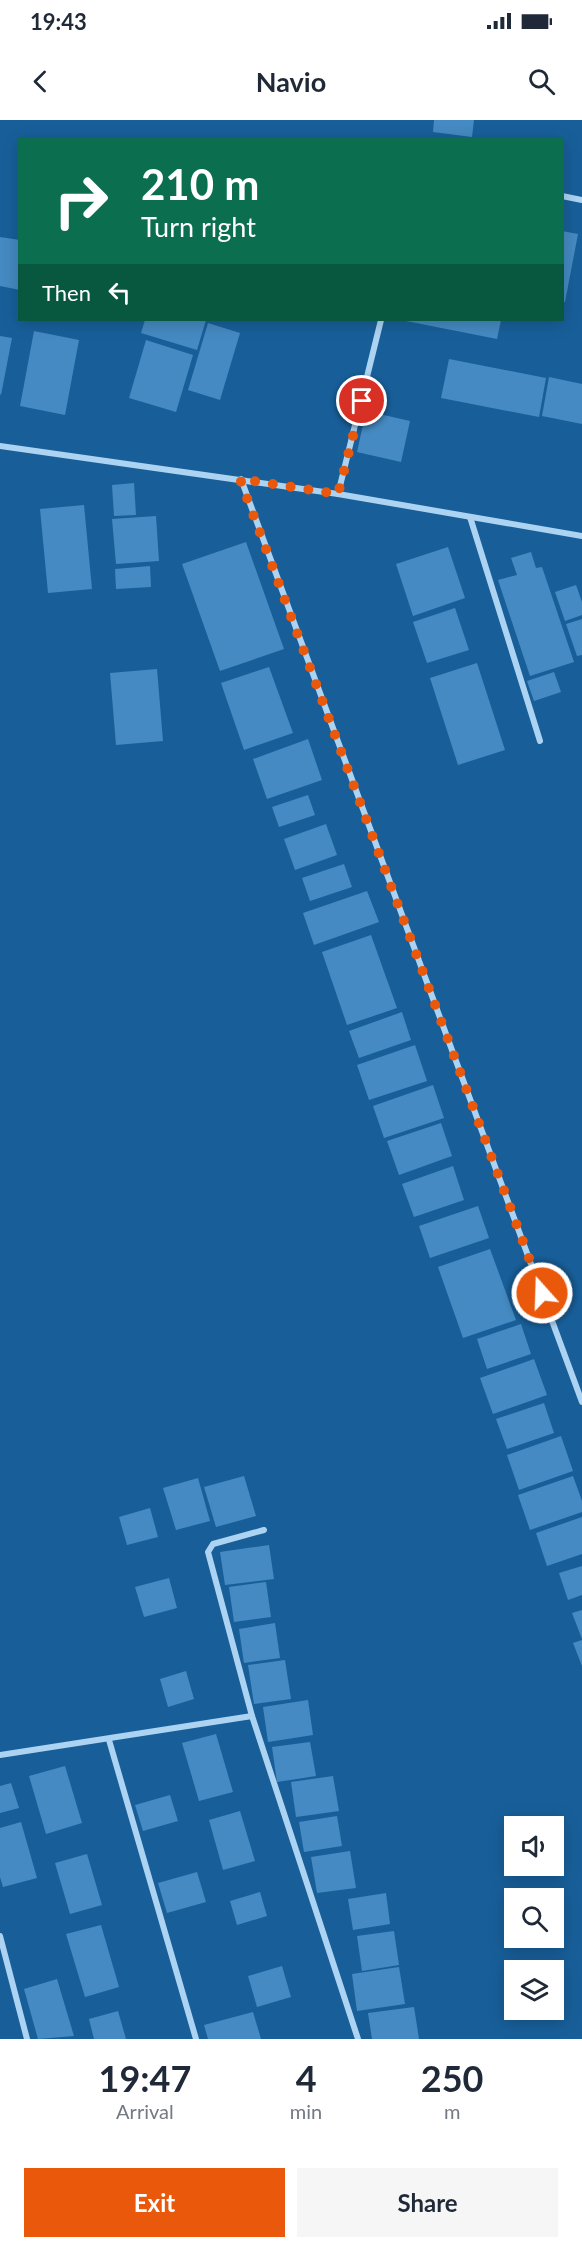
<!DOCTYPE html>
<style>
:root{--surface:#fff;--page:#f6f6f7;--text:#1f2937;--muted:#747a83;--accent:#ea580c}
body{margin:0;font-family:Lato,sans-serif;background:var(--page);color:var(--text);height:100vh;display:flex;flex-direction:column;font-size:22px;white-space:nowrap}
*{box-sizing:border-box;margin:0}
p{font-size:20px;color:var(--muted)}
.icon{flex:none;width:33px;height:33px;fill:none;stroke:currentColor;stroke-width:2;stroke-linecap:round;stroke-linejoin:round}
.map{position:relative;height:1919px;overflow:hidden}
.drawer{display:flex;flex-direction:column;background:var(--surface);flex:1}
.drawer>*{flex:none}
.hud{position:absolute;left:18px;top:18px;width:546px;height:183px;border-radius:0px;box-shadow:0 3px 15px #0003;background:#0b6e4f;color:#fff;overflow:hidden}
.buttons{position:absolute;left:504px;top:1696px;display:grid;gap:12px}
.buttons a{display:grid;place-items:center;width:60px;height:60px;border-radius:0px;background:var(--surface);box-shadow:0 3px 15px #0003;font-size:30px}
.pin{position:absolute;display:grid;place-items:center;width:51px;height:51px;color:#fff;margin:-26px;border:3px solid #fff;border-radius:50%;box-shadow:0 2px 6px #0007}
.me{position:absolute;width:66px;margin:-33px;rotate:340deg;stroke-linejoin:round;filter:drop-shadow(0 0 4px #0008)}
.turn{display:flex;align-items:center;gap:21px;height:126px;padding:0 24px;font-size:27px}
.turn .icon{width:78px;height:78px;stroke-width:2.5}
.turn b{display:block;font-size:42px;line-height:51px}
.then{display:flex;align-items:center;height:57px;padding:0 24px;background:#0003;gap:12px;font-size:22px}
.eta{display:flex;justify-content:space-evenly;align-items:center;height:102px;text-align:center}
.eta b{font-size:36px;font-weight:700;line-height:42px}
.cta{display:flex;gap:12px;margin-top:auto;padding:12px 24px}
.cta a{flex:1;height:69px;border-radius:0px;background:var(--accent);color:#fff;font-size:24px;font-weight:700;line-height:69px;text-align:center}
.cta a+a{background:var(--page);color:var(--text)}
.status{display:flex;justify-content:space-between;align-items:center;height:42px;padding:0 30px;background:var(--surface);direction:ltr}
.status svg{height:16px;fill:currentColor}
header{display:flex;justify-content:space-between;align-items:center;height:78px;padding:0 24px;background:var(--surface);font-size:27px;font-weight:700}
.map>svg:first-child{display:block}
</style>
<div class="status"><b>19:43</b><svg viewBox="0 0 49 12"><path d="M0 12V9h3v3zM5 12V6h3v6zM10 12V3h3v9zM15 12V0h3v12zM26 1h20v11H26zM47 4h2v5h-2z"/></svg></div>
<header><svg class="icon" aria-label="back" viewBox="0 0 24 24"><path d="M15 5l-7 7 7 7"/></svg>Navio<svg class="icon" aria-label="search" viewBox="0 0 24 24"><circle cx="10" cy="10" r="6"/><path d="M15 15l6 6"/></svg></header>
<div class="map">
<svg width="582" height="1919" viewBox="0 0 582 1919">
<rect width="100%" height="100%" fill="#185f9a"/>
<g fill="#458ac2">
<polygon points="434,0 474,0 472,17 433,12"/>
<polygon points="562,111 578,114 565,182 562,182"/>
<polygon points="0,117 20,120 20,170 0,166"/>
<polygon points="145,200 206,200 197,230 141,213"/>
<polygon points="406,201 406,200 501,200 497,219"/>
<polygon points="208,203 240,213 220,280 188,270"/>
<polygon points="34,211 79,220 65,295 20,286"/>
<polygon points="0,216 12,218 1,275 0,274"/>
<polygon points="146,220 193,235 176,292 129,278"/>
<polygon points="449,239 546,258 539,297 441,278"/>
<polygon points="549,257 582,264 582,304 542,296"/>
<polygon points="366,291 410,301 401,342 357,332"/>
<polygon points="134,363 136,395 114,396 112,365"/>
<polygon points="84,385 92,469 48,473 40,389"/>
<polygon points="156,396 159,441 116,444 112,399"/>
<polygon points="246,422 284,529 220,551 182,444"/>
<polygon points="448,427 465,478 413,496 396,444"/>
<polygon points="531,432 536,448 542,447 574,542 530,556 498,460 517,455 511,438"/>
<polygon points="150,446 151,467 116,469 115,449"/>
<polygon points="576,465 582,482 582,495 565,501 555,472"/>
<polygon points="455,488 469,530 427,543 413,502"/>
<polygon points="582,499 582,535 577,536 566,504"/>
<polygon points="477,543 505,630 458,645 430,558"/>
<polygon points="269,547 293,613 244,630 221,563"/>
<polygon points="157,549 163,621 116,625 110,553"/>
<polygon points="554,552 561,572 534,581 527,561"/>
<polygon points="308,619 322,660 267,679 253,639"/>
<polygon points="308,675 315,695 279,707 272,687"/>
<polygon points="326,704 337,735 295,750 284,719"/>
<polygon points="344,744 352,767 310,781 302,758"/>
<polygon points="367,771 379,802 314,825 303,793"/>
<polygon points="371,815 397,888 347,905 322,832"/>
<polygon points="402,892 411,920 359,938 349,911"/>
<polygon points="415,925 427,961 369,980 357,945"/>
<polygon points="433,965 444,998 384,1018 373,986"/>
<polygon points="441,1003 452,1036 399,1055 387,1021"/>
<polygon points="453,1046 464,1080 414,1097 402,1064"/>
<polygon points="478,1086 489,1118 430,1138 419,1106"/>
<polygon points="490,1129 516,1200 463,1218 438,1147"/>
<polygon points="521,1204 531,1234 487,1249 477,1219"/>
<polygon points="534,1239 547,1275 493,1294 480,1258"/>
<polygon points="544,1283 554,1313 507,1329 496,1299"/>
<polygon points="561,1316 573,1351 519,1370 507,1335"/>
<polygon points="244,1356 256,1396 216,1407 204,1367"/>
<polygon points="573,1356 582,1381 582,1392 530,1410 518,1375"/>
<polygon points="198,1358 210,1401 176,1410 163,1368"/>
<polygon points="150,1388 158,1417 127,1425 119,1397"/>
<polygon points="582,1397 582,1434 547,1446 536,1413"/>
<polygon points="269,1425 274,1459 225,1465 220,1432"/>
<polygon points="582,1446 582,1475 568,1480 559,1453"/>
<polygon points="169,1458 177,1488 144,1497 135,1467"/>
<polygon points="266,1462 271,1497 234,1502 229,1467"/>
<polygon points="582,1490 582,1519 572,1493"/>
<polygon points="275,1503 280,1538 244,1543 239,1509"/>
<polygon points="582,1520 582,1546 573,1523"/>
<polygon points="285,1540 291,1579 254,1584 248,1545"/>
<polygon points="186,1551 194,1579 168,1587 160,1559"/>
<polygon points="308,1580 313,1615 268,1622 263,1587"/>
<polygon points="216,1614 233,1672 199,1681 182,1623"/>
<polygon points="310,1622 316,1656 277,1662 272,1627"/>
<polygon points="65,1646 82,1703 46,1714 29,1656"/>
<polygon points="333,1656 339,1691 296,1697 291,1662"/>
<polygon points="11,1663 19,1688 0,1693 0,1666"/>
<polygon points="170,1675 178,1701 143,1711 135,1685"/>
<polygon points="240,1691 255,1741 223,1750 209,1700"/>
<polygon points="337,1696 342,1726 304,1732 299,1702"/>
<polygon points="21,1702 37,1758 3,1767 0,1757 0,1708"/>
<polygon points="350,1731 356,1768 317,1773 311,1737"/>
<polygon points="87,1734 102,1785 70,1794 55,1743"/>
<polygon points="197,1752 206,1782 167,1793 158,1763"/>
<polygon points="260,1772 267,1796 237,1805 230,1781"/>
<polygon points="386,1773 390,1804 353,1810 348,1779"/>
<polygon points="101,1805 119,1867 85,1877 66,1814"/>
<polygon points="394,1811 399,1845 362,1851 357,1816"/>
<polygon points="282,1846 291,1877 257,1887 248,1856"/>
<polygon points="399,1847 405,1884 357,1891 352,1854"/>
<polygon points="57,1859 74,1916 38,1919 24,1869"/>
<polygon points="414,1887 419,1919 372,1919 368,1893"/>
<polygon points="118,1891 126,1919 94,1919 89,1899"/>
<polygon points="253,1892 261,1919 208,1919 204,1905"/>
</g>
<g fill="none" stroke-linecap="round" stroke-linejoin="round">
<g stroke="#add3f2" stroke-width="6">
<polyline points="562,76 582,80"/>
<polyline points="0,326 338,374 582,416"/>
<polyline points="241,359 582,1282"/>
<polyline points="338,374 381,200"/>
<polyline points="470,397 540,621"/>
<polyline points="264,1410 213,1424 208,1432 252,1596 358,1919"/>
<polyline points="109,1620 196,1919"/>
<polyline points="0,1635 252,1596"/>
<polyline points="0,1816 27,1919"/>
</g>
</g>
<g fill="none" stroke-linecap="round" stroke-linejoin="round">
<polyline stroke="#ea580c" stroke-width="10" stroke-dasharray="0 18" points="362,281 338,374 240,359 542,1173"/>
</g>
</svg>
<div class="buttons">
<a><svg class="icon" aria-label="sound" viewBox="0 0 24 24"><path d="M4 9h4l5-4v14l-5-4H4zM17 9q2 3 0 6"/></svg></a>
<a><svg class="icon" aria-label="search" viewBox="0 0 24 24"><circle cx="10" cy="10" r="6"/><path d="M15 15l6 6"/></svg></a>
<a><svg class="icon" aria-label="layers" viewBox="0 0 24 24"><path d="M12 4l9 5-9 5-9-5zM3 14l9 5 9-5"/></svg></a>
</div>
<div class="pin" style="left:362px;top:281px;background:#d93025"><svg class="icon" aria-label="arrive" viewBox="0 0 24 24"><path d="M6 21V4h12l-3 4 3 4H6"/></svg></div>
<svg class="me" style="left:542px;top:1173px" viewBox="-20 -20 40 40"><circle r="17" fill="#ea580c" stroke="#fff" stroke-width="3"/><path d="M0-11L8 9 0 5-8 9z" fill="#fff"/></svg>
<div class="hud">
<div class="turn"><svg class="icon" aria-label="right" viewBox="0 0 24 24"><path d="M7 20v-9h11M14 6l5 5-5 5"/></svg><div><b>210 m</b>Turn right</div></div>
<div class="then">Then<svg class="icon" aria-label="left" viewBox="0 0 24 24"><path d="M17 20v-9H6M10 6l-5 5 5 5"/></svg></div>
</div>
</div>
<section class="drawer">
<div class="eta">
<div><b>19:47</b><p>Arrival</p></div>
<div><b>4</b><p>min</p></div>
<div><b>250</b><p>m</p></div>
</div>
<div class="cta"><a>Exit</a><a>Share</a></div>
</section>
